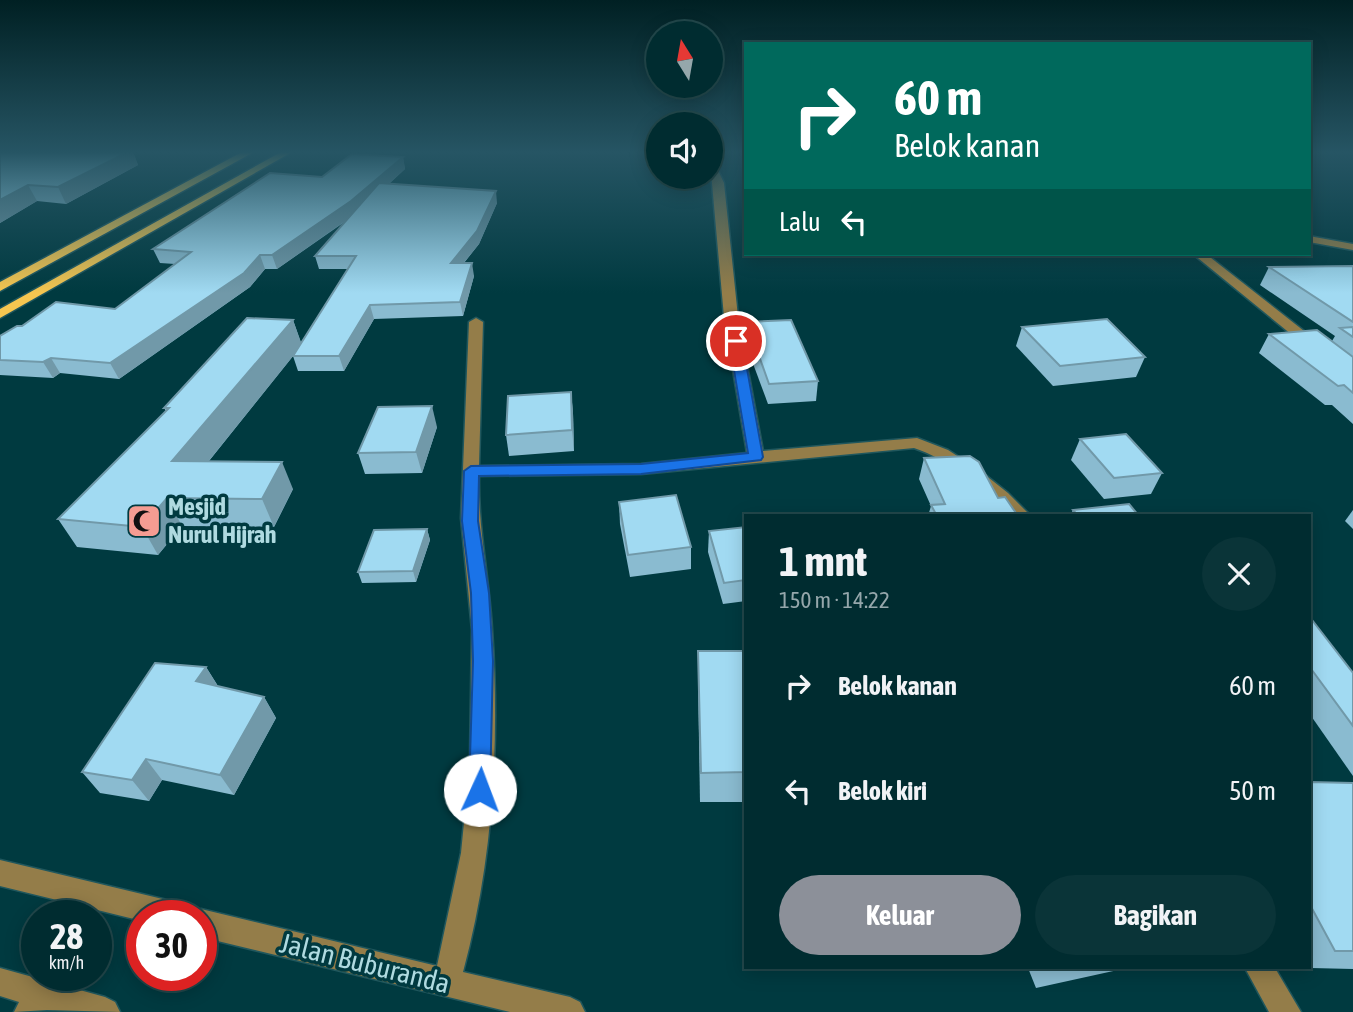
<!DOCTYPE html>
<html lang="id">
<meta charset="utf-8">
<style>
:root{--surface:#002c30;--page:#0a3438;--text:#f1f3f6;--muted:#95a7ab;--line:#22484c;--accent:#8c9099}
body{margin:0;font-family:"Asap Condensed",sans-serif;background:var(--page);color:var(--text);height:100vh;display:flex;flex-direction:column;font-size:26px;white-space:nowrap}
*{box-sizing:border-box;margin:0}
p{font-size:23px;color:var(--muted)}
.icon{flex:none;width:38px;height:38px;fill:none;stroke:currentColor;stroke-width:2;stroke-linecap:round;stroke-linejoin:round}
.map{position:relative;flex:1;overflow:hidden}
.drawer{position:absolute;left:744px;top:514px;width:567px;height:455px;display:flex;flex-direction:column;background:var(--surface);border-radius:0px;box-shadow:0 4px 18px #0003,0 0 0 2px var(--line)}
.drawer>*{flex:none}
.hud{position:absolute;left:744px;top:42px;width:567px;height:214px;border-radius:0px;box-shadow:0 4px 18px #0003,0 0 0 2px var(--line);background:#00695c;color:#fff;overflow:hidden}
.needle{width:46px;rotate:349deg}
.buttons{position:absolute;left:646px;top:21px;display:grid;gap:14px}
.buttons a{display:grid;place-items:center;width:77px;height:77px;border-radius:50%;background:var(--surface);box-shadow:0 4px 18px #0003,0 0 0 2px var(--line);font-size:35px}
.speed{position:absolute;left:21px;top:900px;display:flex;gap:14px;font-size:35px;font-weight:700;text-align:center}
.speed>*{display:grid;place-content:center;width:91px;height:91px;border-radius:50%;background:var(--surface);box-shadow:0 4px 18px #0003,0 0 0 2px var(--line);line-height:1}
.speed small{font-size:18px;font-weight:400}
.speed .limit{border:10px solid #d22;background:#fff;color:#111}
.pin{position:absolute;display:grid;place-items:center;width:60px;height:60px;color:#fff;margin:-30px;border:4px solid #fff;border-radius:50%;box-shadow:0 2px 7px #0007}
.me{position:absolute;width:77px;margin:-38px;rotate:2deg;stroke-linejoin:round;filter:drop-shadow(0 0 5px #0008)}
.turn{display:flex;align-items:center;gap:24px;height:147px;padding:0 35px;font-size:32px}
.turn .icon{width:91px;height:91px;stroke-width:2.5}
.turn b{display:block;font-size:49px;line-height:60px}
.then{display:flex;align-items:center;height:66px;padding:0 35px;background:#0003;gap:14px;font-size:26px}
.round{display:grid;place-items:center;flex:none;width:74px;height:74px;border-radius:37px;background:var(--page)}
.headline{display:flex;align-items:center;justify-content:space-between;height:119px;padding:0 35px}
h1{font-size:42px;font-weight:700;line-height:52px}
.button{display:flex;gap:14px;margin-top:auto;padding:14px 35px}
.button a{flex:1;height:80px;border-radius:42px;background:var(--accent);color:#fff;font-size:28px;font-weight:700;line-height:80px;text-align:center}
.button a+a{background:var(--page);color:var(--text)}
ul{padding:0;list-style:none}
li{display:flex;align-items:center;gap:21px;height:105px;padding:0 35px}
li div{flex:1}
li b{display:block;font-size:26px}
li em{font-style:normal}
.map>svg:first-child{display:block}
</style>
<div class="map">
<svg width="1353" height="1012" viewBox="0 0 1353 1012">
<rect width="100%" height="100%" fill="#003a40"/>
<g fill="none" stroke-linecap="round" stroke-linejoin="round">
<g stroke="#20575d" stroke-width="3">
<g id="minor">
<path d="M710 161 715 164 724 183 738 317 763 451 917 438 948 450 979 470 1008 493 1031 516H1012C987 489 950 460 914 448L641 474 479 476C478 528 489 578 492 629 500 744 493 861 463 972L570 997 580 1002 585 1012H510L201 937V915H191L201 909 437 966 461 853 470 762 472 630 461 518 469 322 476 318 483 322 479 466 641 464 747 453 724 317Z"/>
<polygon points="1309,236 1353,244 1353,250 1309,242"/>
<polygon points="1193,254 1206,254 1318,342 1318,348 1308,348"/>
<polygon points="0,860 171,901 181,905 185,915 142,915 142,921 0,886"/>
<polygon points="0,968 105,997 115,1002 120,1012 47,1010 14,1012 19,1002 0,996"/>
<polygon points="1245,968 1275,968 1301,1012 1269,1012"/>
</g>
</g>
<g stroke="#20575d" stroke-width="3">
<g id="major">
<polygon points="242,152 254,152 0,291 0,282"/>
<polygon points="281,152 292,152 0,318 0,309"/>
</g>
</g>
<use href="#minor" fill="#947d49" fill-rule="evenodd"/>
<use href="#major" fill="#f6c650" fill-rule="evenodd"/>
</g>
<g fill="#8abbd0">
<polygon points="0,152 133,152 138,165 66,204 37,201 0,223"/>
<polygon points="403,157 405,169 390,183 497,203 479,244 464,263 474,276 463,316 374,319 344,371 298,371 293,356 209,461 293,489 274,527 182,526 158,555 77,547 58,519 166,411 164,408 293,320 301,343 348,269 319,269 315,256 346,221 277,269 265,269 250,287 119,379 60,373 53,378 0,375 0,336 22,326 115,309 175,264 160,263 153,249 322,177"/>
<polygon points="1353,266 1353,424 1332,405 1325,405 1259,353 1269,334 1332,341 1335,336 1260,285 1269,267"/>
<polygon points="747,322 818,381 816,401 768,404 745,342"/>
<polygon points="1022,327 1145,357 1136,377 1053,386 1016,346"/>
<polygon points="571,392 573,413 574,451 509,456 506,435"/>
<polygon points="437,427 422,473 365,474 358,453"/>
<polygon points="1080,439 1162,473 1151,494 1104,499 1071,460"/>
<polygon points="924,458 998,498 1018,516 928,516 931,506 919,479"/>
<polygon points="619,502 691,547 691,569 630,577 620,524"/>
<polygon points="1073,510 1139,516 1070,516"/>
<polygon points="1353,510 1353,529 1345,521"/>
<polygon points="746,527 746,601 723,604 708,552 709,531"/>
<polygon points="427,529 430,540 416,582 362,583 358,572"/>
<polygon points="1309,616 1353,673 1353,776 1309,713"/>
<polygon points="698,651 746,651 746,802 700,802 698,682"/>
<polygon points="206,667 218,686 264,697 276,718 234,795 162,780 149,801 100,793 82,772"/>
<polygon points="1309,782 1353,783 1353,969 1311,968 1309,965"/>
<polygon points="1028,968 1127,968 1036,988"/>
</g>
<g fill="#7199a9">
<polygon points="128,152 133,152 138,165 66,204 58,187"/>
<polygon points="403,157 405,169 355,214 277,269 272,255"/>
<polygon points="28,185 37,201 0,223 0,200"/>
<polygon points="496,191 497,203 479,244 453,276 451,263"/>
<polygon points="260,255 265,269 250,287 119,379 110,363"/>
<polygon points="472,263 474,276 463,316 460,302"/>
<polygon points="370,305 374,319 344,371 339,356"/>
<polygon points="293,320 302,345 187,488 172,461"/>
<polygon points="51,358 60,373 53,378 43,362"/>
<polygon points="571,392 573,413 574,451 572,430"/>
<polygon points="432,406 437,427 422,473 416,452"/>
<polygon points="282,462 293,489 274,527 262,499"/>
<polygon points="167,498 182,526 158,555 142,527"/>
<polygon points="427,529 430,540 416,582 413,571"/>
<polygon points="206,667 219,688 196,681"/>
<polygon points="264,697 276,718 234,795 220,775"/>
<polygon points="146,759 162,780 149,801 132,780"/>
</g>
<g fill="#a1daf2" stroke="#7199a9" stroke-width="2">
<polygon points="0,152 128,152 58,187 28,185 0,200"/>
<polygon points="352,154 403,157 351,201 272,255 260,255 244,273 110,363 51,358 43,362 0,360 0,336 17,326 22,326 56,302 115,309 191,252 153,249 270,173 322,177"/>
<polygon points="379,183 496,191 477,231 451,263 472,263 460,302 370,305 339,356 293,356 356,256 315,256"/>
<polygon points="1353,266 1353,322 1269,267"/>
<polygon points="247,318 293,320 172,461 282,462 262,499 167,498 142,527 58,519 169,408 164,408"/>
<polygon points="1107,319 1145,357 1060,366 1022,327"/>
<polygon points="791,320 818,381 769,384 747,322"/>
<polygon points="1353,327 1353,337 1340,328"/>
<polygon points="1317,330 1353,357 1353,393 1344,385 1338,386 1269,334"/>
<polygon points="571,392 572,430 506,435 508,396"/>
<polygon points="432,406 416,452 358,453 378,407"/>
<polygon points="1126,434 1162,473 1114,478 1080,439"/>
<polygon points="970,456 979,462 998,498 1005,497 1018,516 937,516 931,505 945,504 924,458"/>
<polygon points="676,495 691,547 628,555 619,502"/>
<polygon points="1129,504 1139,516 1078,516 1073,510"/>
<polygon points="746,527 746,580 724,583 709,531"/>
<polygon points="427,529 413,571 358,572 374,530"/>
<polygon points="1309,616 1353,673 1353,726 1309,666"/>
<polygon points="698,651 746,651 746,772 701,773"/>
<polygon points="155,663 206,667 196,681 264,697 220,775 146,759 132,780 82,772"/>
<polygon points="1309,782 1353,783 1353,951 1335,951 1309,903"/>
</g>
<linearGradient id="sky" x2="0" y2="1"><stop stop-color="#002023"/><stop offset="0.52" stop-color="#265564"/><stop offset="1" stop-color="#265564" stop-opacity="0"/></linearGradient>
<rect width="1353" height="293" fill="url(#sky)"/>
<polygon fill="#1a73e8" stroke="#114b97" stroke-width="2" points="736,337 742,341 763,457 761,460 641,474 479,476 478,521 489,593 493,661 490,790 487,797 480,800 472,797 469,790 473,661 471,593 462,521 464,471 471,466 641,464 748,453 729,341"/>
<defs>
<g id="mosque-square" transform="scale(1.75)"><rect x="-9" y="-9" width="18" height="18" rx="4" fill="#f59c92" stroke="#003a40"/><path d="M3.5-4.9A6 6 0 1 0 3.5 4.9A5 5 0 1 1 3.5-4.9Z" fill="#111"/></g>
</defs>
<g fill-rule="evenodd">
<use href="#mosque-square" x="144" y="521"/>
</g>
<g text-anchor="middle" stroke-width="7" stroke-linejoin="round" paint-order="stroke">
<g font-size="24" font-weight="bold" fill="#afdae0" stroke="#003a40" text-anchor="start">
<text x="168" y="515">Mesjid<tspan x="168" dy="28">Nurul Hijrah</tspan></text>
</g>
<g font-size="28" fill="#afdae0" stroke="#003a40">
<text transform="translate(365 963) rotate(14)" y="10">Jalan Buburanda</text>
</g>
</g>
</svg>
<div class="buttons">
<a><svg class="needle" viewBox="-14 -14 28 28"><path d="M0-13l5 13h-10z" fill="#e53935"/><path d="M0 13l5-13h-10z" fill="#95a7ab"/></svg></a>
<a><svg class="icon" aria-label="sound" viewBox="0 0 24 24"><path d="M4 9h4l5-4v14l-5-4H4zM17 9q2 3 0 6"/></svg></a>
</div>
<div class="speed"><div>28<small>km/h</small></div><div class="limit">30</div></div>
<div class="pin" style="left:736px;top:341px;background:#d93025"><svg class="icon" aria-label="arrive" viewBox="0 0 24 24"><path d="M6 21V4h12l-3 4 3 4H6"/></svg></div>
<svg class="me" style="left:480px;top:790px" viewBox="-20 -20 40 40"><circle r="19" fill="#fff"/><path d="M0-13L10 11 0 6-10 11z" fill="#1a73e8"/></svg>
<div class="hud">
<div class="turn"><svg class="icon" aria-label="right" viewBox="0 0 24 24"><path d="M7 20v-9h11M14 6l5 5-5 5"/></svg><div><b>60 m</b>Belok kanan</div></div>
<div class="then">Lalu<svg class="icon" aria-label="left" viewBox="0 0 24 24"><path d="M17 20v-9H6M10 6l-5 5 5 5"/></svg></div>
</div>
<section class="drawer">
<div class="headline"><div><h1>1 mnt</h1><p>150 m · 14:22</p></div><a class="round"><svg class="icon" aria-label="close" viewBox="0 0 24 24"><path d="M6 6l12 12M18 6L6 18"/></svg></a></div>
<ul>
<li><svg class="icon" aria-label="right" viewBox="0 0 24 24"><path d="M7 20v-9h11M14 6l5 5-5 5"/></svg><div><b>Belok kanan</b></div><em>60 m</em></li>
<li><svg class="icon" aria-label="left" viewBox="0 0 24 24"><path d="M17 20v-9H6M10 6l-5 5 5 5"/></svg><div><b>Belok kiri</b></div><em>50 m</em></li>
</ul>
<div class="button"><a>Keluar</a><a>Bagikan</a></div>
</section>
</div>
